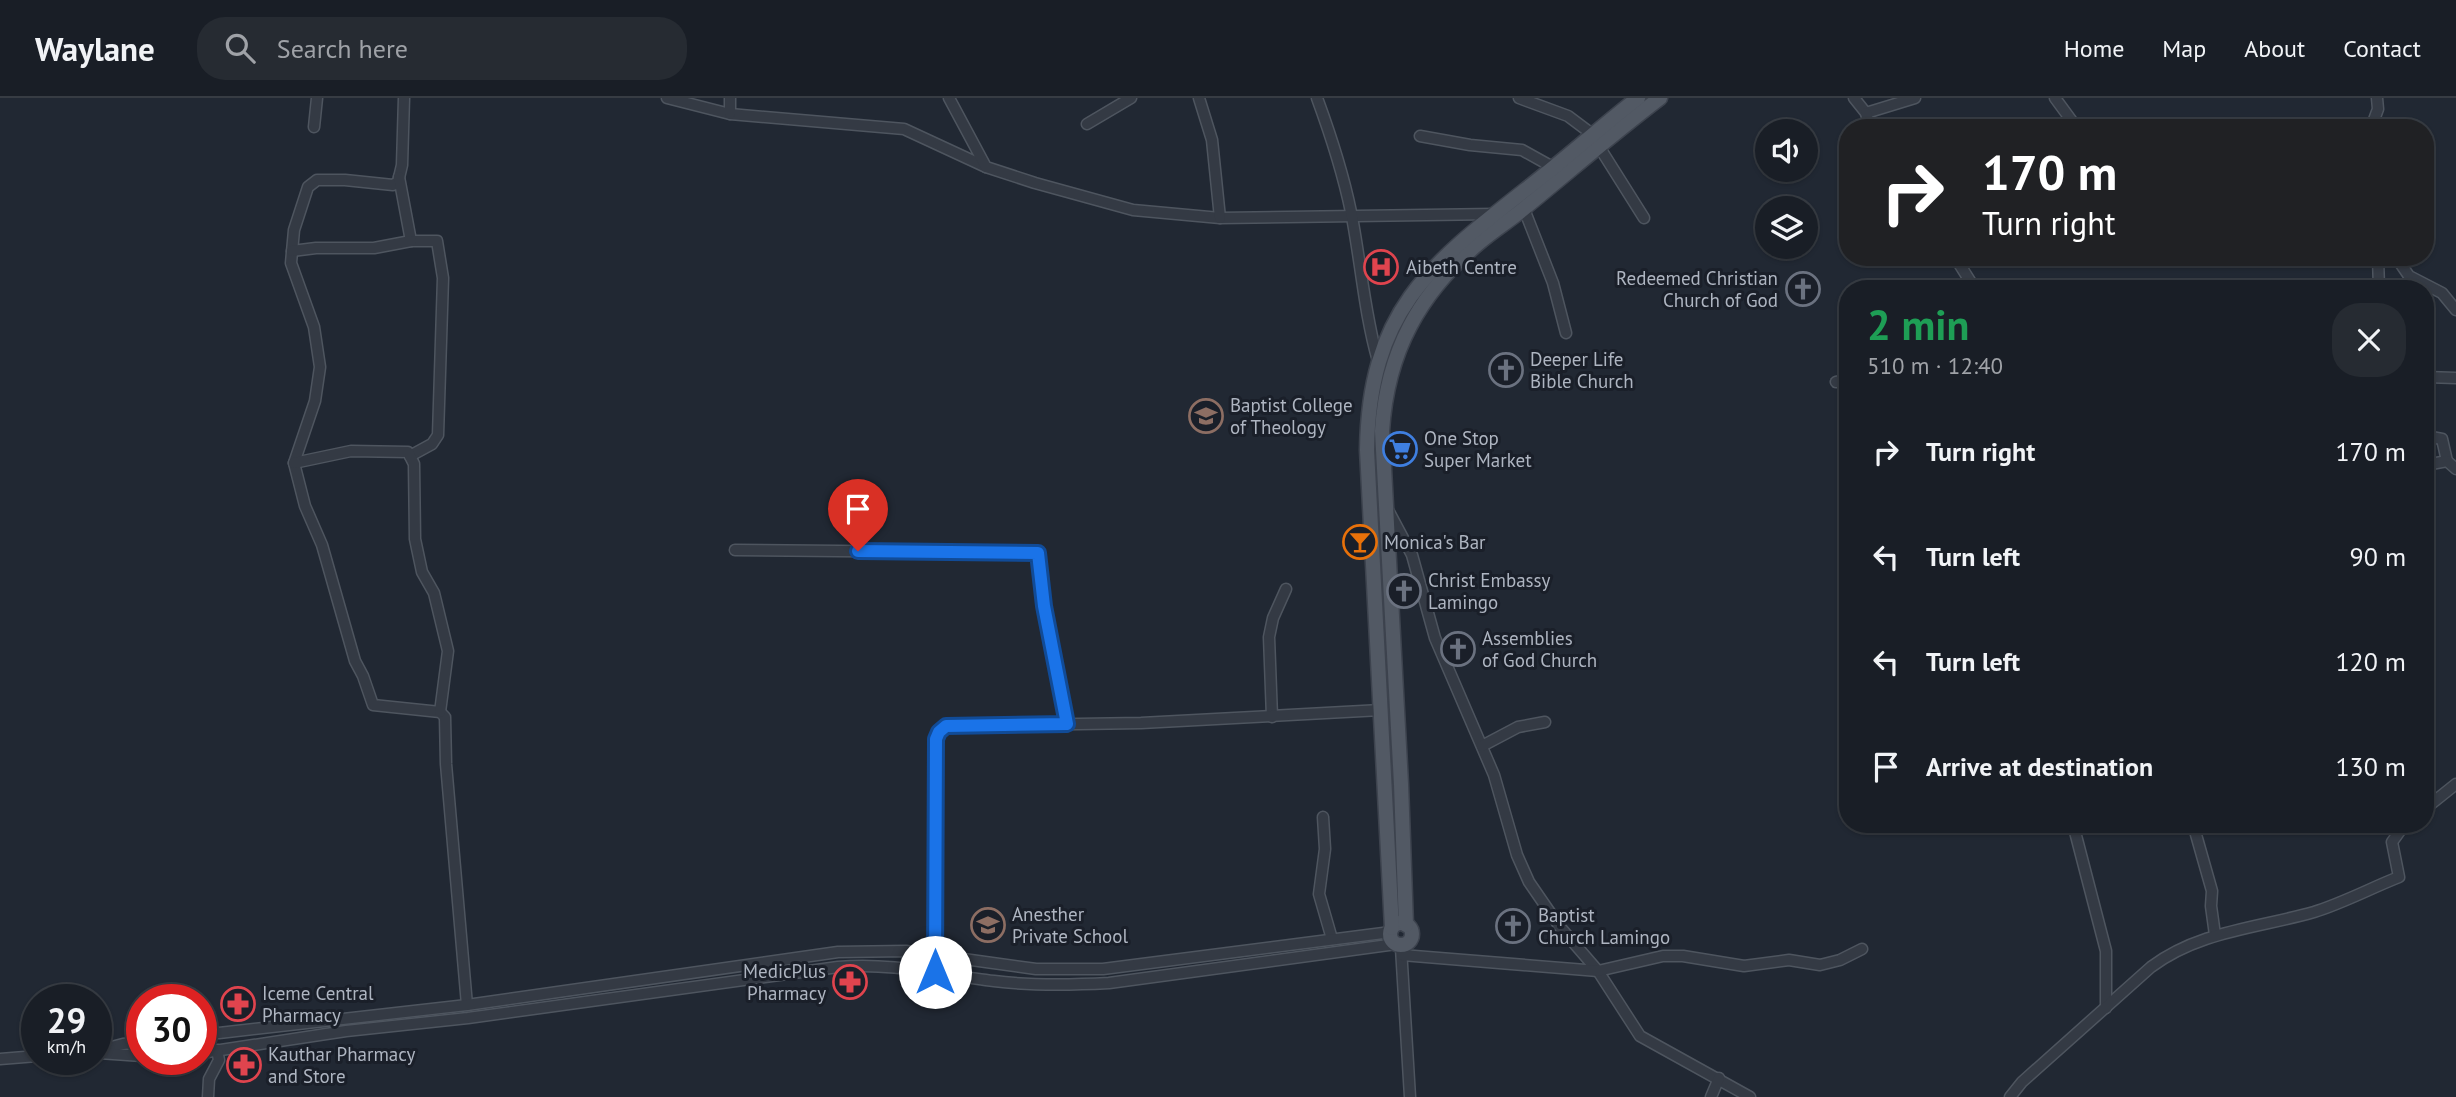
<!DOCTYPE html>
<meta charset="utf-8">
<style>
:root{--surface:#191e26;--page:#262b32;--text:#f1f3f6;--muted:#9fa2a7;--line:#373c43}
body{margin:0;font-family:"PT Sans",sans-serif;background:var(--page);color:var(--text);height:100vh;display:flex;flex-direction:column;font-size:26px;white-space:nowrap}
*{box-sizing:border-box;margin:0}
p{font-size:23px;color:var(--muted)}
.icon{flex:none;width:38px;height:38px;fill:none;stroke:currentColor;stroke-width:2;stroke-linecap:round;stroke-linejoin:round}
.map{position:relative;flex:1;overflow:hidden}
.side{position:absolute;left:1839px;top:182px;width:595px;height:553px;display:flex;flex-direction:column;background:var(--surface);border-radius:28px;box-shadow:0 2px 5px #0004,0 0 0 2px var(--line)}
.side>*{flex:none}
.banner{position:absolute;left:1839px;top:21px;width:595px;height:147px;border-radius:28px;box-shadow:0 2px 5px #0004,0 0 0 2px var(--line);background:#202124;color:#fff;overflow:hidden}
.buttons{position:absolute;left:1755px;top:21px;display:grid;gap:14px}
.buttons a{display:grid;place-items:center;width:63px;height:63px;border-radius:50%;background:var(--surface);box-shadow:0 2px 5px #0004,0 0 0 2px var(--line);font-size:35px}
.speed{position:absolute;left:21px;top:886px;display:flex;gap:14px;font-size:35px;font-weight:700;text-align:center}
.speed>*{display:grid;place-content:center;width:91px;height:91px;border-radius:50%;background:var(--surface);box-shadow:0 2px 5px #0004,0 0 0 2px var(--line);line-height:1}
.speed small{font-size:18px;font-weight:400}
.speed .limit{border:10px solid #d22;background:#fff;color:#111}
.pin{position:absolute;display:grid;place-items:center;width:60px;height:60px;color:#fff;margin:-72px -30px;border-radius:50% 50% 50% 0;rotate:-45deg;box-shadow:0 0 7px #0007}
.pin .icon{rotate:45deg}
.me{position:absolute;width:77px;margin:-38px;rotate:0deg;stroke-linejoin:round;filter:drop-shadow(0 0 5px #0008)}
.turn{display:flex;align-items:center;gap:24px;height:147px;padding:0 28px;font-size:32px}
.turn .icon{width:91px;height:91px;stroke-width:2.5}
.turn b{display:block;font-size:49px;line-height:60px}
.round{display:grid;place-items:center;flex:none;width:74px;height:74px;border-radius:28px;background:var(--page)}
.overview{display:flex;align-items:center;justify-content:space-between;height:119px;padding:0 28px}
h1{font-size:42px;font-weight:700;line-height:52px;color:#1e9e55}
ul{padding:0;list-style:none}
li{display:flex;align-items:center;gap:21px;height:105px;padding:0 28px}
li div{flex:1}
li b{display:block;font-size:26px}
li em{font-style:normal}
header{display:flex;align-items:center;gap:42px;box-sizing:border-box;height:98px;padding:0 35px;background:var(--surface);border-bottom:2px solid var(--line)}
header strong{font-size:33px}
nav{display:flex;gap:38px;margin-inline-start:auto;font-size:24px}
.search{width:490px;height:63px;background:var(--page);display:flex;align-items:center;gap:18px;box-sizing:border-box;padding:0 24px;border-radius:28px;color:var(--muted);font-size:26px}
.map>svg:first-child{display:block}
</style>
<header>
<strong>Waylane</strong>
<div class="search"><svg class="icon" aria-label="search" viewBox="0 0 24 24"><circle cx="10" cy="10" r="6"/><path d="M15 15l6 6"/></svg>Search here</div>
<nav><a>Home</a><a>Map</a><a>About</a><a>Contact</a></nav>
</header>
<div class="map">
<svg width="2456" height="999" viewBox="0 0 2456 999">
<rect width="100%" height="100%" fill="#212833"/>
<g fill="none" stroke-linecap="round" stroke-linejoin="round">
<g stroke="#4e555f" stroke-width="13">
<g id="minor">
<polyline points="404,0 402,67 398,84 393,87 345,82 317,82 308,89 294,132 291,165 314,229 320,269 315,303 294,365 305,408 322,447 355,563 363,578 373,607 440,614 445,619 446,666 467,907"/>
<polyline points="667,0 730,16 904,31 986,69"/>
<polyline points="949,0 986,69 1035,85 1133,112 1220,120 1495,116"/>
<polyline points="1199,0 1212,42 1220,120"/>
<path d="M1317 0C1331 38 1343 75 1351 114 1361 164 1364 214 1378 263"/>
<polyline points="1519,0 1568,18 1592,36"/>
<polyline points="1854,0 1866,15 1915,0"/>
<polyline points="2055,0 2077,30"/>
<polyline points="1866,15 1870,30"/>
<polyline points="730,16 730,0"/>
<polyline points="1087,26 1131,0"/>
<polyline points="314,29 317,0"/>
<polyline points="2371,30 2378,11 2377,0"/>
<polyline points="1420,38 1470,47 1522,52 1558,72"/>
<polyline points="1598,47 1644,120"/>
<polyline points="399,79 411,143 437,143 443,180 438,337 432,346 410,358"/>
<polyline points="1524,111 1553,185 1566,235"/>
<polyline points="292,153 316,150 374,150 411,143"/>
<polyline points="1955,159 1975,191"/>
<polyline points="2378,159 2379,191"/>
<polyline points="2396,159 2409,178 2442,195 2456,212"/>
<polyline points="2426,279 2456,280"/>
<polyline points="1836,284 1848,282"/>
<polyline points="2426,338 2442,341 2447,363"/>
<polyline points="294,365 351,353 408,354 414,366 415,441 422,474 434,495 448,553 440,614"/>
<polyline points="2426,367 2447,363 2456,371"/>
<polyline points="1388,412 1412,457 1435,540 1494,677 1517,757 1529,784 1560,829 1598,873 1640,938 1750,999"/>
<polyline points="735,452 1038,455 1044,508 1067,626"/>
<polyline points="1272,619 1269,539 1273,520 1286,491"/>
<polyline points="1482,648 1518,629 1545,624"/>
<polyline points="2426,710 2456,686"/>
<polyline points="1323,719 1325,751 1319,796 1332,841"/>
<polyline points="2073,726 2106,853 2106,910"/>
<polyline points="2193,726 2212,793 2211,808 2215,837"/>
<polyline points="1401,850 1410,999"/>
<polyline points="1402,857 1598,873 1663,858 1683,858 1744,868 1789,862 1820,867 1840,862 1862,851"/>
<polyline points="935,864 936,641 939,634 946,628 1141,625 1381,612"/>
<polyline points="201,933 219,935 467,907 838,854 906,853 1036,871 1103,871 1391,834"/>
<polyline points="96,953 123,946 142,944"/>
<polyline points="99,955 142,958"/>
<path d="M201 955 346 933 468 920 838 869C891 864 942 877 994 883 1032 888 1071 887 1109 885L1396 846"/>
<polyline points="0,961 37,958"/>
<polyline points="208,999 209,981 219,962 217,952"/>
<polyline points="1711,999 1719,980"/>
<path d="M2010 999 2022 984 2151 869C2199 833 2258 830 2314 814 2343 805 2371 790 2399 779L2392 744 2405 726"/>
</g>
</g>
<g stroke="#3d434e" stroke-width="17">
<g id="major">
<circle cx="1401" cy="836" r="11"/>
<path d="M1406 827 1401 686 1382 333C1387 254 1419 195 1480 144 1495 131 1512 121 1527 108 1571 72 1614 35 1660 0"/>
<path d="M1392 830 1367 352C1369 210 1432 165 1534 85 1570 57 1603 27 1638 0"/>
</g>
</g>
<use href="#minor" stroke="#343a44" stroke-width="10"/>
<use href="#major" stroke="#525964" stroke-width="14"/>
</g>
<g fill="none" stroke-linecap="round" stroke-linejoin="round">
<g stroke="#114b97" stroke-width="18">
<polyline id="route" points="858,453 1038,455 1044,508 1067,626 946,628 939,634 936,641 935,874"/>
</g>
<use href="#route" stroke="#1a73e8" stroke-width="12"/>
</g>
<defs>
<g id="hospital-ring" transform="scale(1.75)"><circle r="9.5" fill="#1a1f29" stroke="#e0444e" stroke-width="1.5"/><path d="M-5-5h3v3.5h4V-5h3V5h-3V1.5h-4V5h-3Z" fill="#e0444e"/></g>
<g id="church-ring" transform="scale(1.75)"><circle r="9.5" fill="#1a1f29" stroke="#6b7280" stroke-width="1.5"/><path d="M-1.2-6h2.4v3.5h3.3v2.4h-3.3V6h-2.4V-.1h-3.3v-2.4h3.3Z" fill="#6b7280"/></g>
<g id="university-ring" transform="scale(1.75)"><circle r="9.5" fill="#1a1f29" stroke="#8d6e63" stroke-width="1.5"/><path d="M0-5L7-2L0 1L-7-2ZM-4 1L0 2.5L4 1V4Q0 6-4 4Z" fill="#8d6e63"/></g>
<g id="supermarket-ring" transform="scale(1.75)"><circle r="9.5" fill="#1a1f29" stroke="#3f7fe0" stroke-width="1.5"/><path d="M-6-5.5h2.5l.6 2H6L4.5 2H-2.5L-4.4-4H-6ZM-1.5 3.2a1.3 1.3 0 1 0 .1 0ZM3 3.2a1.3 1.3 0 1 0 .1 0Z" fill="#3f7fe0"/></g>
<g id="bar-ring" transform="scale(1.75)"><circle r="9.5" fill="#1a1f29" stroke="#e8710a" stroke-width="1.5"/><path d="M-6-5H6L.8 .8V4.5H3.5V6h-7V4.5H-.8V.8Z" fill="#e8710a"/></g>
<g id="school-ring" transform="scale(1.75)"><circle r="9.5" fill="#1a1f29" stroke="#8d6e63" stroke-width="1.5"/><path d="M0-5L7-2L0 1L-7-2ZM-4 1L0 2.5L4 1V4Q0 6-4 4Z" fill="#8d6e63"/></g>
<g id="pharmacy-ring" transform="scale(1.75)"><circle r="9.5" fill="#1a1f29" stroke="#e0444e" stroke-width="1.5"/><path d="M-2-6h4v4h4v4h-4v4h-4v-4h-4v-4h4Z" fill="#e0444e"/></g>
</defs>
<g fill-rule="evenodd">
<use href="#hospital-ring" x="1381" y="169"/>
<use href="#church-ring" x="1803" y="191"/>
<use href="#church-ring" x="1506" y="272"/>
<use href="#university-ring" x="1206" y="318"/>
<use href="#supermarket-ring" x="1400" y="351"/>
<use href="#bar-ring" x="1360" y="444"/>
<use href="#church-ring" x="1404" y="493"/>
<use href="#church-ring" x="1458" y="551"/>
<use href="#school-ring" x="988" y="827"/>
<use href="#church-ring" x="1513" y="828"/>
<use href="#pharmacy-ring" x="850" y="884"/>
<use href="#pharmacy-ring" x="238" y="906"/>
<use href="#pharmacy-ring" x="244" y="967"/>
</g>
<g text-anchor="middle" stroke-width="6" stroke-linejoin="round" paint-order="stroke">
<g font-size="19" fill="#aeb5c1" stroke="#1a1f29" text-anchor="start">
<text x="1406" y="176">Aibeth Centre</text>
<text x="1778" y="187" text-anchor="end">Redeemed Christian<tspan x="1778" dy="22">Church of God</tspan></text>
<text x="1530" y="268">Deeper Life<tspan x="1530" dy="22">Bible Church</tspan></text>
<text x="1230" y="314">Baptist College<tspan x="1230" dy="22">of Theology</tspan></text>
<text x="1424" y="347">One Stop<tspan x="1424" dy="22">Super Market</tspan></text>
<text x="1384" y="451">Monica's Bar</text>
<text x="1428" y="489">Christ Embassy<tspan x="1428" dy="22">Lamingo</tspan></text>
<text x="1482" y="547">Assemblies<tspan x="1482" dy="22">of God Church</tspan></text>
<text x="1012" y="823">Anesther<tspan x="1012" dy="22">Private School</tspan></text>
<text x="1538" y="824">Baptist<tspan x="1538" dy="22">Church Lamingo</tspan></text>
<text x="826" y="880" text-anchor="end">MedicPlus<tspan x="826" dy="22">Pharmacy</tspan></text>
<text x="262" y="902">Iceme Central<tspan x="262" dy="22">Pharmacy</tspan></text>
<text x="268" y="963">Kauthar Pharmacy<tspan x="268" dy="22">and Store</tspan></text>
</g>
</g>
</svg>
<div class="buttons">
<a><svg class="icon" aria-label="sound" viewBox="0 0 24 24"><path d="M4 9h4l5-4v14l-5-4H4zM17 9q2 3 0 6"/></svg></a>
<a><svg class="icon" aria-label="layers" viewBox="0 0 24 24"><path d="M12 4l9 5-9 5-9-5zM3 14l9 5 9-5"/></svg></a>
</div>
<div class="speed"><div>29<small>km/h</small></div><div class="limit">30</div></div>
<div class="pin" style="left:858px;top:453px;background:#d93025"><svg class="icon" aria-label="arrive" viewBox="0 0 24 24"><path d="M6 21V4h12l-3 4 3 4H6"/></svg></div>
<svg class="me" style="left:935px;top:874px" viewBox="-20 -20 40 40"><circle r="19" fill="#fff"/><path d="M0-13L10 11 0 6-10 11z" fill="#1a73e8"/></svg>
<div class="banner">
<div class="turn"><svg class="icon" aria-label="right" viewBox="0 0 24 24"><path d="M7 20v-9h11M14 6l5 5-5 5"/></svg><div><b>170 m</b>Turn right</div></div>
</div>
<section class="side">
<div class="overview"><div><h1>2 min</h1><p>510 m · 12:40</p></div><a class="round"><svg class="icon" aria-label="close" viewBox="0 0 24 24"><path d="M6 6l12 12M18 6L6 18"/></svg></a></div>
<ul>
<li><svg class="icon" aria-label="right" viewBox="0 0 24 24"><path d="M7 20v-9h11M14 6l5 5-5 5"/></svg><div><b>Turn right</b></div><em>170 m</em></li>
<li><svg class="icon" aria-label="left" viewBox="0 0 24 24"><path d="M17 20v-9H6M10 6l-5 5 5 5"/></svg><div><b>Turn left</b></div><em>90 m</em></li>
<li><svg class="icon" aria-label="left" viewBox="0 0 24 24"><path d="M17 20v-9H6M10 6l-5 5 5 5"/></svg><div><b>Turn left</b></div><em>120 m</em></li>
<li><svg class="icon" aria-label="arrive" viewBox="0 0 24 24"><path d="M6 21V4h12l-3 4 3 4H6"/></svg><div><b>Arrive at destination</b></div><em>130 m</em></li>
</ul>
</section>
</div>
